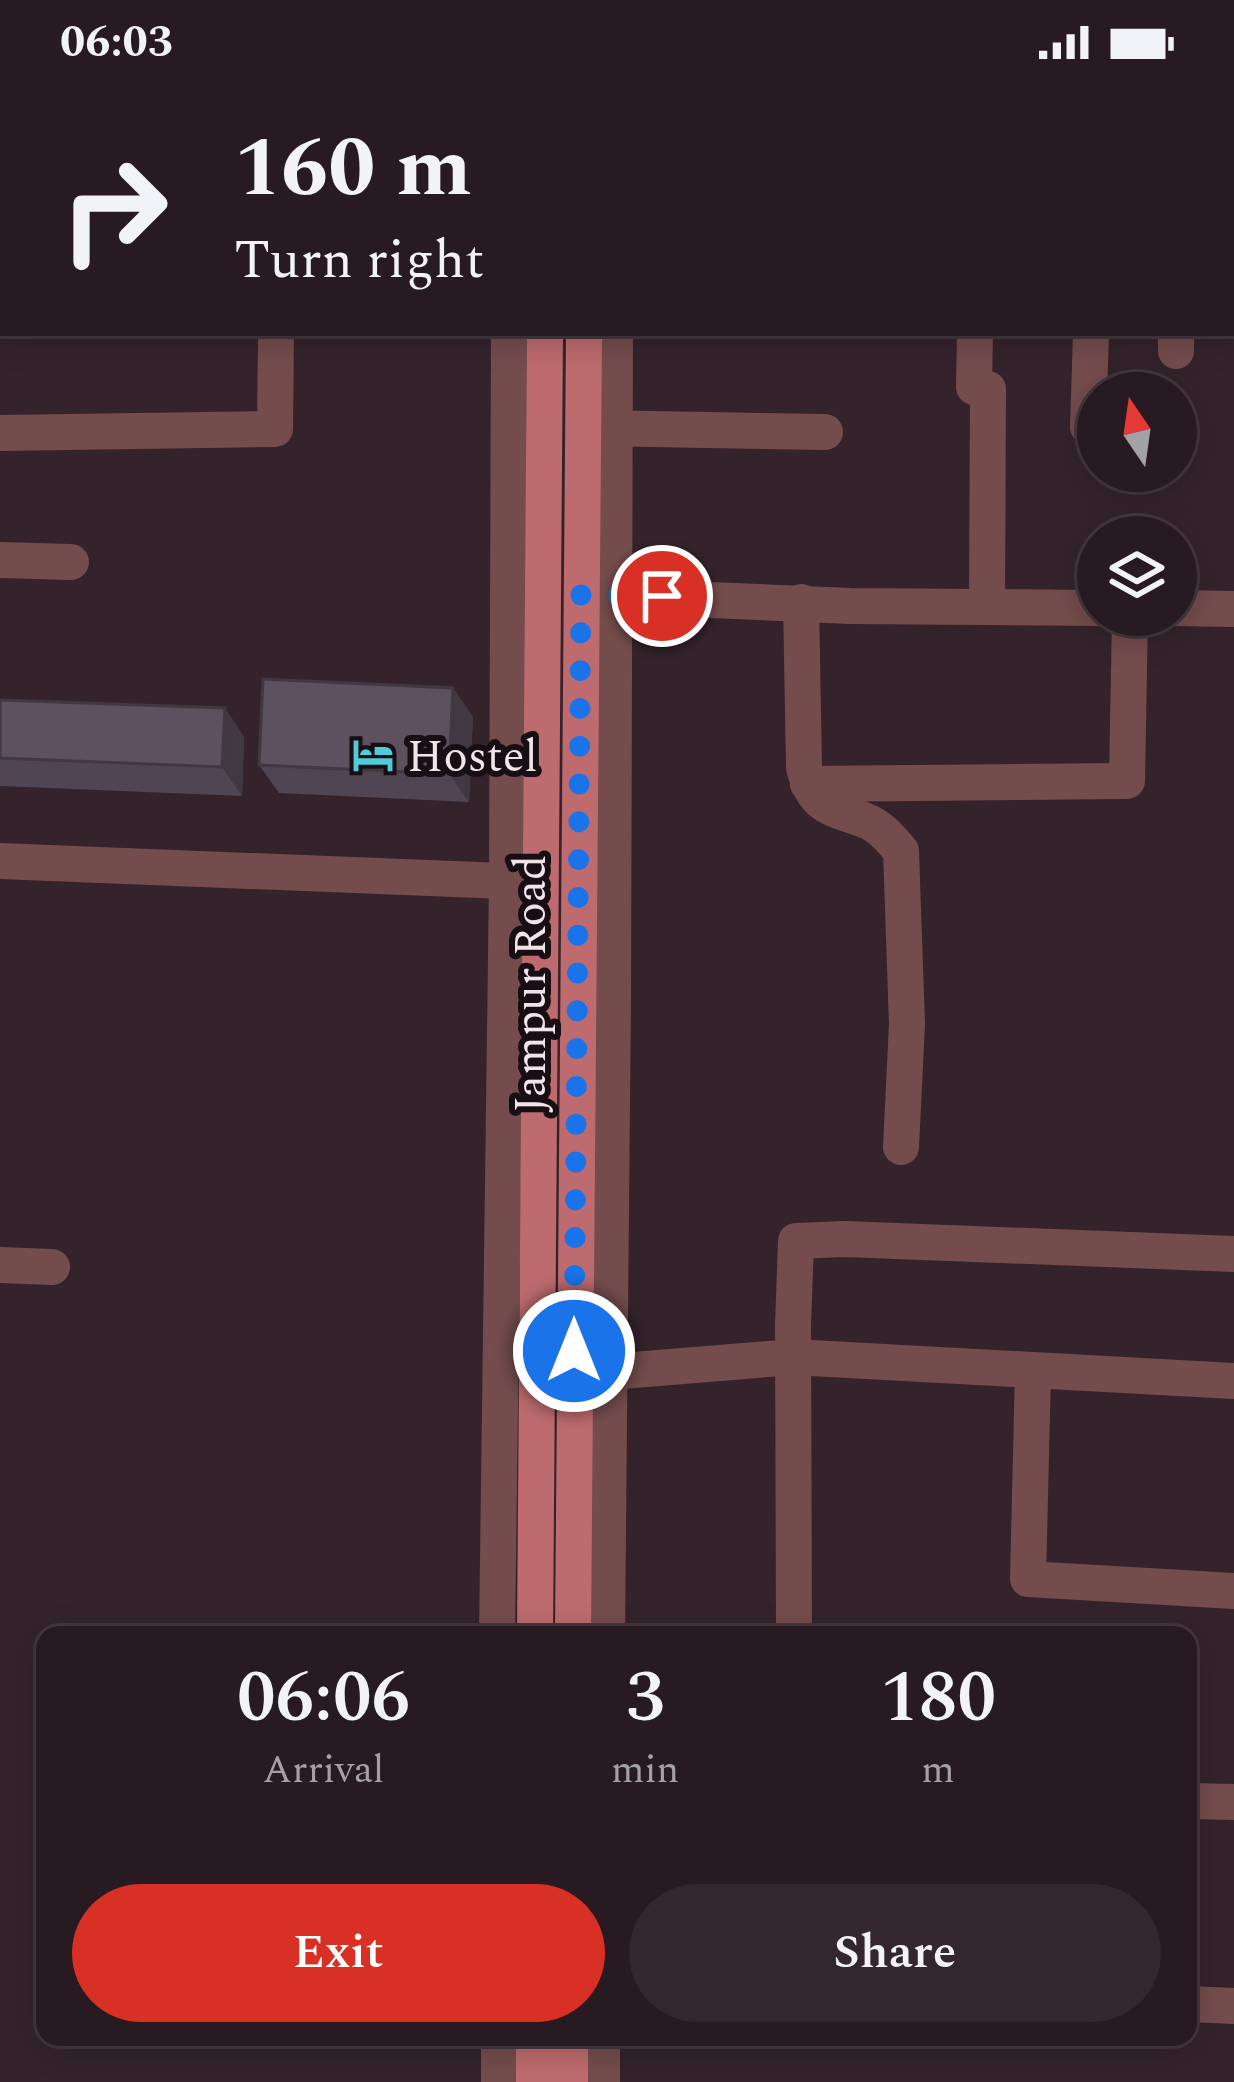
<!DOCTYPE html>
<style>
:root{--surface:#271a20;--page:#33272d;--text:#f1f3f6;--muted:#a4a1a5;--line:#43383e;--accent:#d93025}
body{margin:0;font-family:Spectral,serif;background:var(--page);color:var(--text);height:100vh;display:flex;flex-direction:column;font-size:45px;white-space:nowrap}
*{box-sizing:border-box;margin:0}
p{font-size:39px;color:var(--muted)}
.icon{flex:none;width:66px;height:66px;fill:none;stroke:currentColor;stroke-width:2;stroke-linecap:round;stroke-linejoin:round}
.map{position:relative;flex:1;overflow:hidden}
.side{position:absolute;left:36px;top:1542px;width:1161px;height:420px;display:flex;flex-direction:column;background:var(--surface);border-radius:24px;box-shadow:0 6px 30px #0003,0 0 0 3px var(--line)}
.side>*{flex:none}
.banner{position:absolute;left:0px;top:0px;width:1236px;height:252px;box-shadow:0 6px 30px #0003,0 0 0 3px var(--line);background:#271a20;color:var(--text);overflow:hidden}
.needle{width:78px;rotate:347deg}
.fabs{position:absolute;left:1077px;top:288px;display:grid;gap:24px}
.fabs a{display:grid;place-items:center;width:120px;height:120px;border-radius:50%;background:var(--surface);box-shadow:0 6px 30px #0003,0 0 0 3px var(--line);font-size:60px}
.pin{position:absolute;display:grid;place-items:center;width:102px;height:102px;color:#fff;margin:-51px;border:6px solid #fff;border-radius:50%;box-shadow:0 3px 12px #0007}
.me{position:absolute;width:132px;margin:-66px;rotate:0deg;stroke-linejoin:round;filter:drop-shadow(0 0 9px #0008)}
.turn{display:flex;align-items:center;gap:42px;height:252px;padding:0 36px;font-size:54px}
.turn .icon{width:156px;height:156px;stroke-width:2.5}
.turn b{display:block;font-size:84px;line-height:102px}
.eta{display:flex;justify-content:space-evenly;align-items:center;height:204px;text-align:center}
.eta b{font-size:72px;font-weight:600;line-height:84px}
.cta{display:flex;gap:24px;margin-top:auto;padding:24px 36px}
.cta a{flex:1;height:138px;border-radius:72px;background:var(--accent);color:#fff;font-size:48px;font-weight:600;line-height:138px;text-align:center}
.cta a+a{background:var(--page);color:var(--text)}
.status{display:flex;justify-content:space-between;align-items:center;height:84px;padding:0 60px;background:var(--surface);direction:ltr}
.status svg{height:33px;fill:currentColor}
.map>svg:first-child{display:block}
</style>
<div class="status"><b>06:03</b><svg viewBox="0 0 49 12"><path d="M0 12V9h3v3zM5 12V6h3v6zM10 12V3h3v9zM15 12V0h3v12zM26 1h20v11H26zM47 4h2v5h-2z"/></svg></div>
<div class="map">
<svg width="1234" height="1998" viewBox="0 0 1234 1998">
<rect width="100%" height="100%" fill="#34232b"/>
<polygon fill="#422b36" points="0,0 480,0 480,3 3,3 3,119 0,119"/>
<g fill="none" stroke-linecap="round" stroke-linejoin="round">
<g stroke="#744c4c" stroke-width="36">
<polyline points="974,0 974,3"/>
<polyline points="279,3 279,0"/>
<polyline points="510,3 510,0"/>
<polyline points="616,3 616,0"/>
<polyline points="1233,104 1234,104"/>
<polyline points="975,249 974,303 988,305 987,523"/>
<polyline points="1176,267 1176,249"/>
<polyline points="1088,343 1091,249"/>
<polyline points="595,344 825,348"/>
<polyline points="0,349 275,345 276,249"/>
<polyline points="0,476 71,478"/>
<polyline points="591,511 850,522 1098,524"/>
<path d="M801 518 804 683C813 724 829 723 864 736 880 742 890 754 901 767L907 940 901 1063"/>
<polyline points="1176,524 1234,525"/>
<polyline points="808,700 1127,697 1130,531"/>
<polyline points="0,777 530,798"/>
<polyline points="0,1181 52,1183"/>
<polyline points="1033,1287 1028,1495 1234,1507"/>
<polyline points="609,1288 793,1273 1234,1297"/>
<polyline points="497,1551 507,797 509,249"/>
<polyline points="607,1551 613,914 615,249"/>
<polyline points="794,1551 793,1241 796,1157 845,1155 1234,1170"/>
<polyline points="1188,1717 1234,1718"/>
<polyline points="1188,1920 1234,1922"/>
<polyline points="499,1953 499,1998"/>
<polyline points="602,1998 602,1953"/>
</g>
<g stroke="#bd6b6e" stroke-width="36">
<polyline points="547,3 547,0"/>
<polyline points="587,3 587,0"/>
<polyline points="535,1551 545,249"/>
<polyline points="573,1551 584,249"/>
<polyline points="534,1998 534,1953"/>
<polyline points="570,1998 570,1953"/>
</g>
</g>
<g fill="#504552">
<polygon points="453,604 473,633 469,718 279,709 259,681"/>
<polygon points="0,616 225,624 244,653 242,712 0,702"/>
</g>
<g fill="#413842">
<polygon points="453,604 473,633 469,718 449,690"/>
<polygon points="225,624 244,653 242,712 222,683"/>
</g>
<g fill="#5d505f" stroke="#413842" stroke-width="3">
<polygon points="263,595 453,604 449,690 259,681"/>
<polygon points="0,616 225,624 222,683 0,674"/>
</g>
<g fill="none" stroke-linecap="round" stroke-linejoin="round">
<polyline stroke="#1a73e8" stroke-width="21" stroke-dasharray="0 37.8" points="574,1267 581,511 662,512"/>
</g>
<defs>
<g id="hotel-bare" transform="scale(3.24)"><path d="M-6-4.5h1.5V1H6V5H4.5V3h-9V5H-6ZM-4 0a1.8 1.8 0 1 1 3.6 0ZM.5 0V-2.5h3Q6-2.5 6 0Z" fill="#52cbd8" stroke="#170f13" stroke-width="2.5" paint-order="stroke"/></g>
</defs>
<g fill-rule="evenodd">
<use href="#hotel-bare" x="373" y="671"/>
</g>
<g text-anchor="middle" stroke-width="12" stroke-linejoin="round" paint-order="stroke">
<g font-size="45" fill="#f0e4e9" stroke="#170f13" text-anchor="start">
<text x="407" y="687">Hostel</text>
</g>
<g font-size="45" fill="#f0e4e9" stroke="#170f13">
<text transform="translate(529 900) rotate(-90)" y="16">Jampur Road</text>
</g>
</g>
</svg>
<div class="fabs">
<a><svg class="needle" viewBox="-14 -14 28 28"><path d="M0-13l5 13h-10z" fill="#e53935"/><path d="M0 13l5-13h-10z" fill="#a4a1a5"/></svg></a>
<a><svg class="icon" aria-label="layers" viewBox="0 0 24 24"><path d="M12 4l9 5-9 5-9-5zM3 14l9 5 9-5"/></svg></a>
</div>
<div class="pin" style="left:662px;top:512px;background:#d93025"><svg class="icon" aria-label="arrive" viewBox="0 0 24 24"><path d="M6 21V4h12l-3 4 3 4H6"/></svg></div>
<svg class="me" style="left:574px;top:1267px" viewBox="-20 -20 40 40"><circle r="17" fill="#1a73e8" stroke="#fff" stroke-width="3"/><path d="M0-11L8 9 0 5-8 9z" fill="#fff"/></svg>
<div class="banner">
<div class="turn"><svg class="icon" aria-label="right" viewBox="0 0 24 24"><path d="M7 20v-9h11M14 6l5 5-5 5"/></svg><div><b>160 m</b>Turn right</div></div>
</div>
<section class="side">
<div class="eta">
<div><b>06:06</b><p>Arrival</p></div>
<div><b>3</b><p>min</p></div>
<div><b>180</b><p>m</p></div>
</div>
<div class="cta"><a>Exit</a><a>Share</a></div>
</section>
</div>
